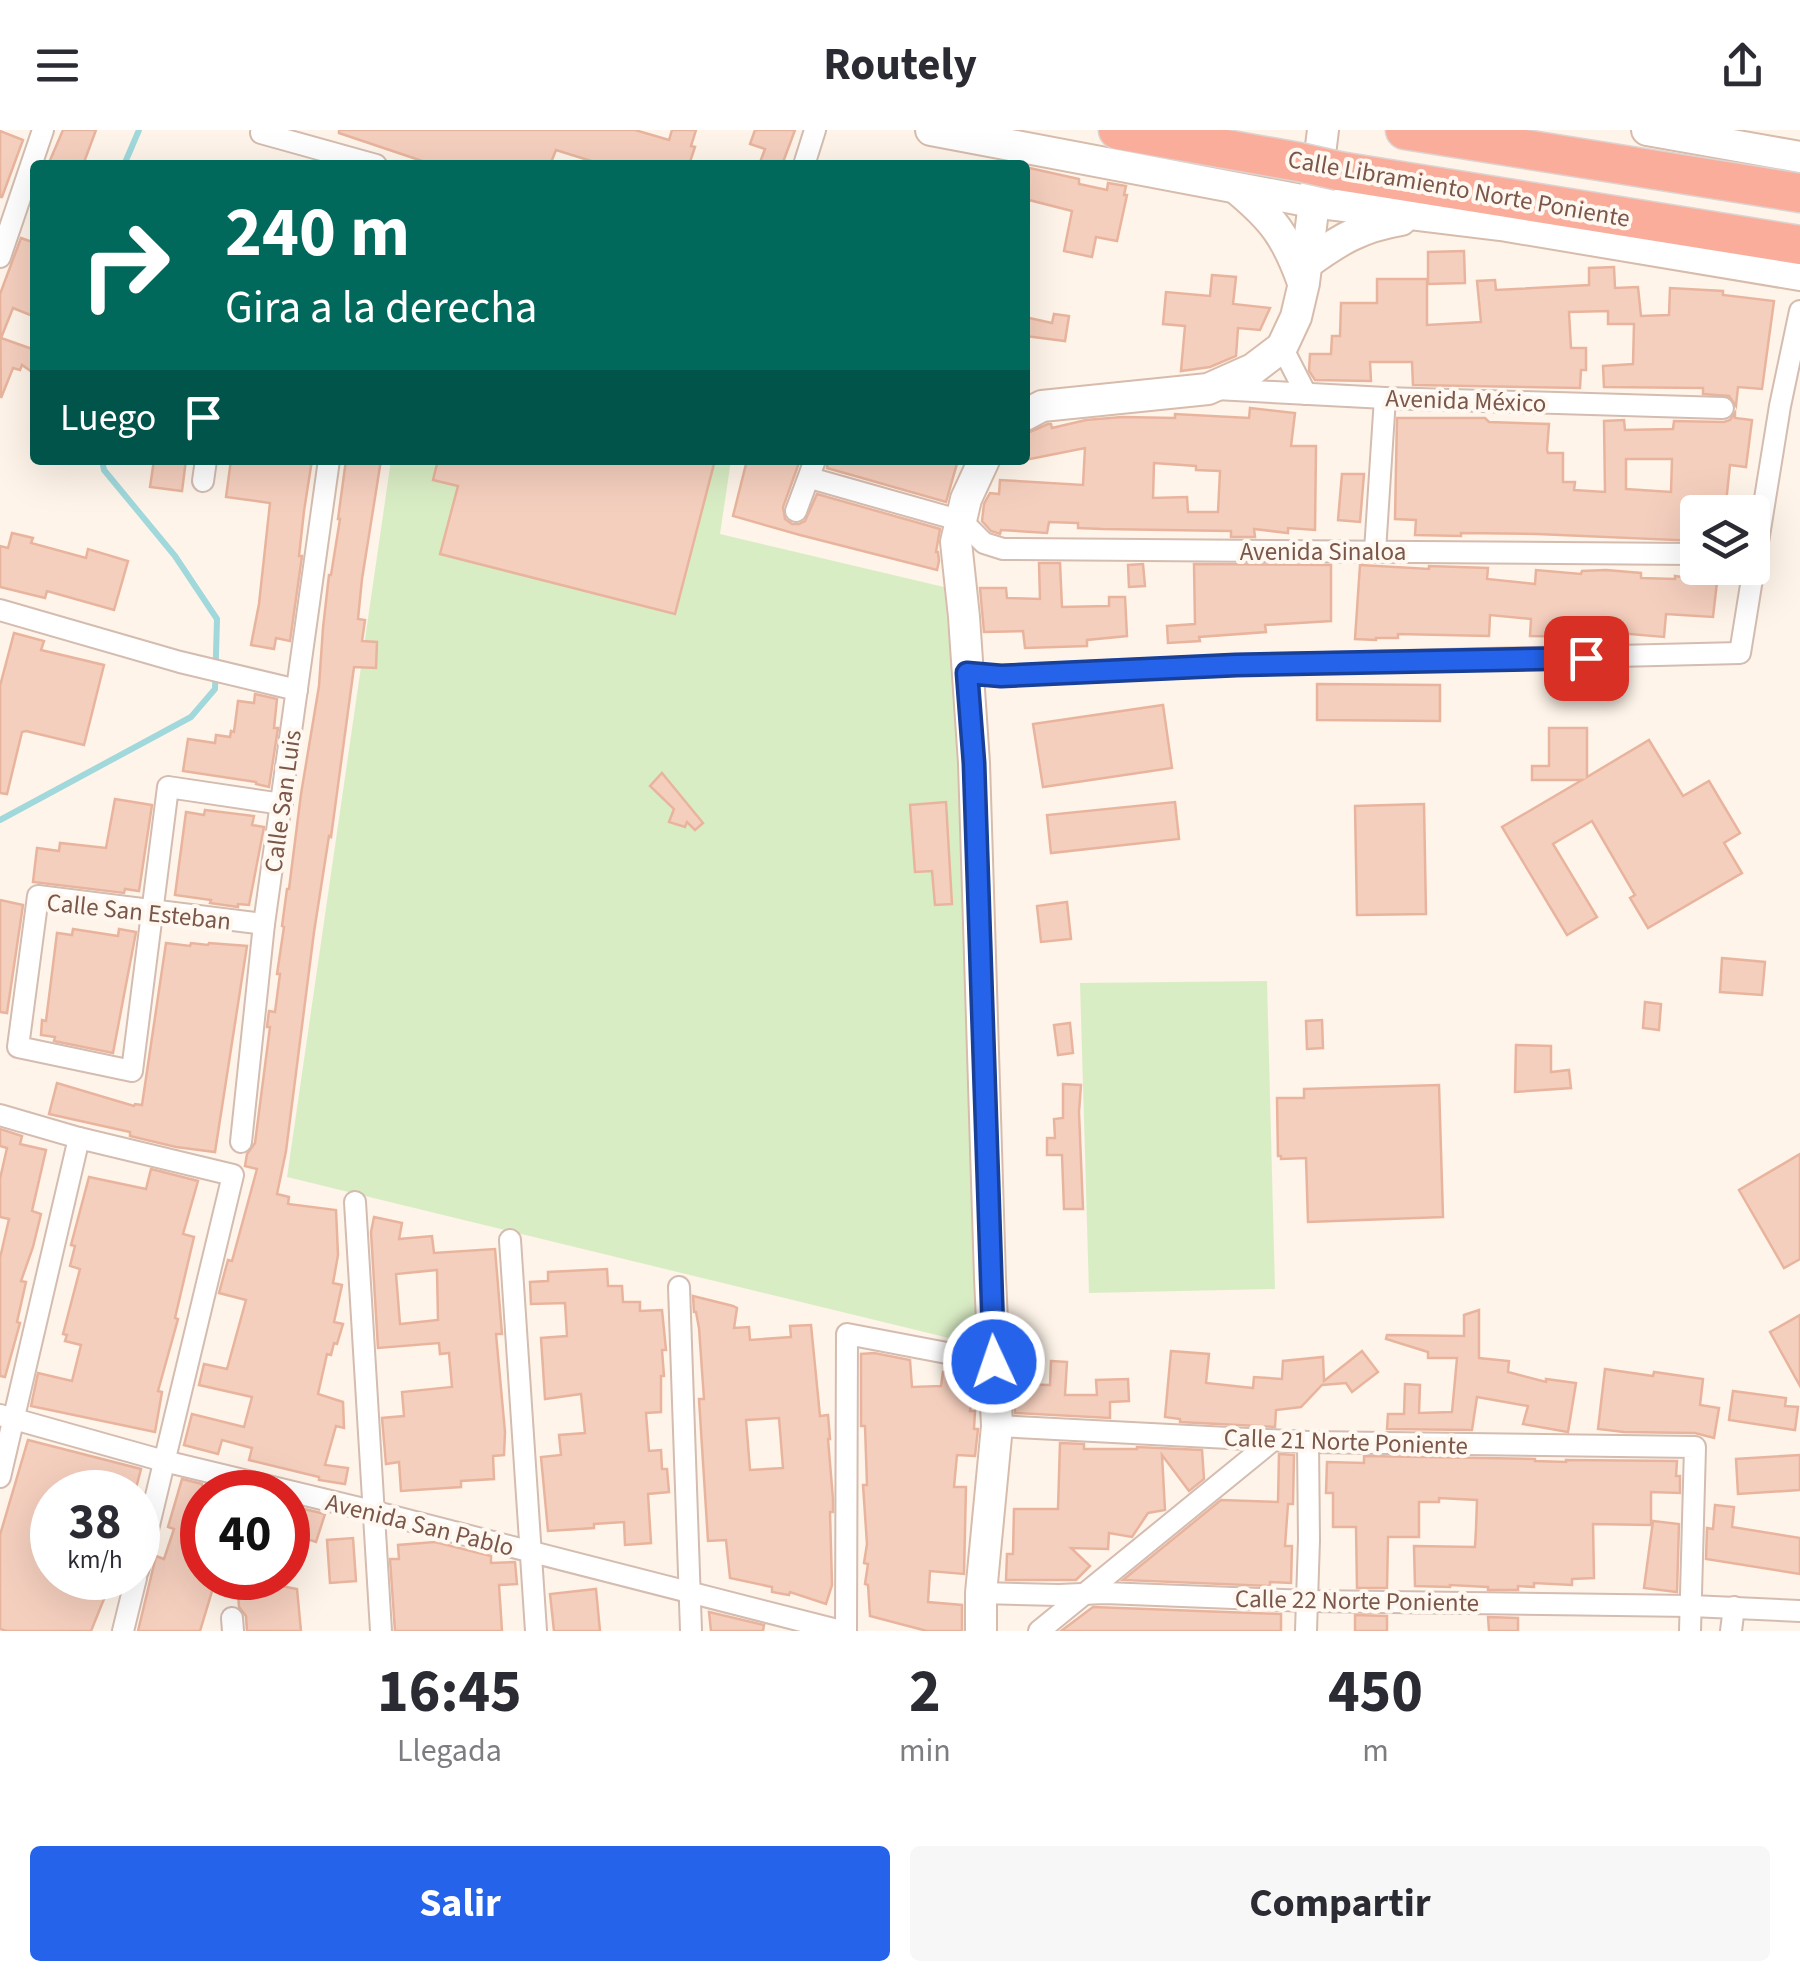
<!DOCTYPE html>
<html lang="es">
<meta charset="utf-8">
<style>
:root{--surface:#fff;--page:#f7f7f7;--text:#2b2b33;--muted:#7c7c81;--accent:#2563eb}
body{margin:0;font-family:"Source Sans 3",sans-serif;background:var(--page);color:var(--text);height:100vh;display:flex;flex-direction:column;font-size:38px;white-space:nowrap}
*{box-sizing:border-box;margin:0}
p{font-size:32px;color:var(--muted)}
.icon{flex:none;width:55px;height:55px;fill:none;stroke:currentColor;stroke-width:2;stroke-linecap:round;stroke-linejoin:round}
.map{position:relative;height:1501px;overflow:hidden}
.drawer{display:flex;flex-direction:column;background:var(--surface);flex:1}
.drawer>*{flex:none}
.guide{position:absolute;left:30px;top:30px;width:1000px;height:305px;border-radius:10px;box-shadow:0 10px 40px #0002;background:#00695c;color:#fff;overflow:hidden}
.fabs{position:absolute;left:1680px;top:365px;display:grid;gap:20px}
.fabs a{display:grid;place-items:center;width:90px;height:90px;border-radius:10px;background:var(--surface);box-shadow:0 10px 40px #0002;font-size:50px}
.speed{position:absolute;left:30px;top:1340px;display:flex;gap:20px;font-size:50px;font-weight:700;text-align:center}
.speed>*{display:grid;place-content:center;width:130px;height:130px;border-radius:50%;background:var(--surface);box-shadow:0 10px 40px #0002;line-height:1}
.speed small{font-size:25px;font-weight:400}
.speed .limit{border:15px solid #d22;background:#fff;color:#111}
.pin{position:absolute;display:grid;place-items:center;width:85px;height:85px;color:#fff;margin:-42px;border-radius:20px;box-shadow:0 5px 15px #0006}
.me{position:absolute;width:110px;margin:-55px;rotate:357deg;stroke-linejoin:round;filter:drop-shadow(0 0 8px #0008)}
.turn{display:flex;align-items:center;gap:35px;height:210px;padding:0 30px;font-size:45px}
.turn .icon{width:130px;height:130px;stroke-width:2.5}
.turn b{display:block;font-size:70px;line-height:85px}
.then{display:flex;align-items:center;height:95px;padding:0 30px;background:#0003;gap:20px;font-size:38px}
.eta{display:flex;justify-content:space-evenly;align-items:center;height:170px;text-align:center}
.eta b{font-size:60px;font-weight:700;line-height:70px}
.action{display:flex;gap:20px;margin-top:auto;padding:20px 30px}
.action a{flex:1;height:115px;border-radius:10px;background:var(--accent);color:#fff;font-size:40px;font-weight:700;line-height:115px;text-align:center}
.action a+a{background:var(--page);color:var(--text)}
header{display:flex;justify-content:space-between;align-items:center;height:130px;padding:0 30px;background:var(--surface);font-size:45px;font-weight:700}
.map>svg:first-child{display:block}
</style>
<header><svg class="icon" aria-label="menu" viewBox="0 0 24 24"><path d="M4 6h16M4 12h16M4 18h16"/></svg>Routely<svg class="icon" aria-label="share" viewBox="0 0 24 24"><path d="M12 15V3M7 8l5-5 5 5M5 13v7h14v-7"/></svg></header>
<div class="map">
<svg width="1800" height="1501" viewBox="0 0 1800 1501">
<rect width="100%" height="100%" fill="#fef4e9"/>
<g fill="#d9edc5">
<polygon points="391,330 731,330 720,404 944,457 961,641 986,1217 287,1047"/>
<polygon points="1267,851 1275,1159 1089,1163 1080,853"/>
</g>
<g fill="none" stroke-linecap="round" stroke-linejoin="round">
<g stroke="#a0d8dc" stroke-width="6">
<polyline points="124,35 139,0"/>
<polyline points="0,690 191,587 215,559 217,489 175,426 104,340 102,330"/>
</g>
</g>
<g fill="#f5cfbe" stroke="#e9b49d" stroke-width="2.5" fill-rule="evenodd">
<polygon points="63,0 96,0 83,35 48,35"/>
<polygon points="339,0 635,0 669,10 672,0 696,0 691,16 695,17 689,35 604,35 556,20 550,35 434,35 339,3"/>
<polygon points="755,0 795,0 782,35 759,35 765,19 750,14"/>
<polygon points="0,1 23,10 2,67 0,67"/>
<polygon points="1025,37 1079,49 1079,54 1107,60 1108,53 1126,56 1124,65 1127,65 1117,111 1096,107 1092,127 1064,121 1072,81 1025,69"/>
<polygon points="21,108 35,113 35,187 13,178 1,208 35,220 35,244 22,235 20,240 13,238 1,268 0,164"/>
<polygon points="1464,121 1465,153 1428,154 1428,122"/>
<polygon points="1614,137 1615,158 1638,157 1641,186 1669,185 1670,158 1723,161 1723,165 1774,171 1762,259 1738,257 1736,276 1729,266 1703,264 1703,258 1604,257 1603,236 1633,234 1634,194 1608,194 1608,181 1569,182 1571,218 1586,218 1586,240 1581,240 1580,258 1413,255 1412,232 1370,232 1371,251 1315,250 1309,241 1310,224 1331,224 1332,206 1340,206 1341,173 1377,173 1377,149 1427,149 1427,195 1481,192 1477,151 1495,150 1496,160 1589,155 1589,138"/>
<polygon points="1212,145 1236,147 1233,174 1270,178 1260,200 1238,198 1236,226 1210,237 1181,241 1185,196 1163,194 1166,162 1210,166"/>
<polygon points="1054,184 1069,186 1065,211 1025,206 1025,187 1052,193"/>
<path d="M1250 278 1295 283 1291 316H1316L1315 400 1288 398V403L1254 399 1255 407H1231V401L1102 399 1078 398V393L1049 392 1047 403 1001 400 1000 404 991 401 982 391 984 374 990 363 999 364 1000 350 1083 355 1085 318 1025 330V304L1048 294H1051L1052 298 1086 290 1122 287 1175 288V284L1249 288ZM1154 333 1196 336V340L1220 341 1218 382H1188L1187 367 1153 368Z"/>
<path d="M1735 283V288L1752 290 1746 337 1730 335 1725 382H1698V411L1537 404 1461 403V406L1415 405 1416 390 1395 389 1397 288H1485L1489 292 1549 294 1547 320 1548 323H1563V352H1575L1574 360 1605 362 1604 291 1624 290 1625 300 1673 299 1674 291 1724 292 1730 290ZM1626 329H1672L1671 362 1626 359Z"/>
<polygon points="154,330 186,330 182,361 150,357"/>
<polygon points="231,330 312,330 304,381 299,426 302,426 290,511 276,508 274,519 251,515 259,474 270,373 226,367"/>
<polygon points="346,330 381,330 362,449 358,489 365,490 362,511 377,512 376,538 354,537 331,707 329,706 314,802 286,1021 277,1064 289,1067 288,1074 336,1080 338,1125 333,1153 342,1155 334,1192 343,1194 337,1214 334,1213 331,1225 327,1224 318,1264 343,1272 344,1298 336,1296 325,1335 348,1338 345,1354 319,1350 319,1347 249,1330 252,1318 222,1310 218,1324 184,1315 192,1284 244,1297 252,1267 199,1255 204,1234 227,1239 246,1170 219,1163 228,1130 232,1131 257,1039 245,1036 247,1024 255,1013 270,897 267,897 269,881 275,882 280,844 277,844 284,797 282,796 287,759 289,759 301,664 319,556 323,498 329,445 331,445 340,389 338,389"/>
<polygon points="438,330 715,330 675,484 440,424 458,356 433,350"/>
<polygon points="747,330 800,330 783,377 785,389 792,394 799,394 805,391 817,364 940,399 936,422 938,422 939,431 937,440 800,405 733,386"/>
<polygon points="828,330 958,330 946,372 827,338"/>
<polygon points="1342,344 1364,344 1360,392 1338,390"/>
<polygon points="12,403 33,408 31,413 86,428 88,419 128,431 114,480 47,461 45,468 0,457 0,416 8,418"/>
<polygon points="1039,433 1060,433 1062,477 1109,476 1109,467 1125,467 1127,506 1087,510 1087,516 1025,518 1023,501 984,502 980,458 1006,458 1007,468 1040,469"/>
<polygon points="1143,434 1145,456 1129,457 1128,435"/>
<polygon points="1194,434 1331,435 1331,491 1265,495 1266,502 1199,507 1200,511 1168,513 1167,496 1195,494"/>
<polygon points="1360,435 1429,439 1429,436 1488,438 1487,449 1535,454 1536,440 1581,444 1582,441 1606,440 1641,443 1641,448 1675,449 1675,446 1717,452 1713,487 1666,484 1664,507 1619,503 1619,506 1598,505 1598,507 1530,506 1531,489 1490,485 1489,506 1398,504 1398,508 1376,508 1376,510 1355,509"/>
<polygon points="14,503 44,511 41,520 104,535 84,615 26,601 22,602 7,664 0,663 0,556"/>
<polygon points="1317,554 1440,555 1440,591 1317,590"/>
<polygon points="255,564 277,569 274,598 278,598 269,657 256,654 256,652 183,641 188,609 215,613 216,605 230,607 231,601 234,602 238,571 254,573"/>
<polygon points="1163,575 1172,638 1043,657 1033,594"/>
<polygon points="1549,598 1587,598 1587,647 1649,610 1683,666 1709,651 1740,703 1724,713 1742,743 1648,798 1630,768 1635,765 1592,691 1553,714 1597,787 1567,805 1502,697 1582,650 1532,650 1532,636 1549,636"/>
<polygon points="662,643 703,693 695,700 687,692 685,697 669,692 674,679 650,656"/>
<polygon points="115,669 152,675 139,761 125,759 124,763 33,752 37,718 59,721 60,713 106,718"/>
<polygon points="946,672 952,774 935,775 932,741 915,742 910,675"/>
<polygon points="1175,672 1179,709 1051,723 1047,685"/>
<polygon points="1424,674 1426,784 1357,785 1355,676"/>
<polygon points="205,680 254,686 252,695 264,697 249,775 238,774 238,777 210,773 211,770 175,765 186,682 204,685"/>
<polygon points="0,770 23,775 7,883 0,882"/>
<polygon points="1067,772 1071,809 1041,812 1037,776"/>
<polygon points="73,799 118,806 119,799 136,802 113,923 54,911 55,907 41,905 42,890 46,891 57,803 72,805"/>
<polygon points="166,813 190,816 191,813 208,815 209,813 247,816 215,1022 176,1017 130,1006 130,1002 49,984 57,953 134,976 135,974 142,975"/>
<polygon points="1722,828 1765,832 1762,865 1720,862"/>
<polygon points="1645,872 1661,874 1659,900 1643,898"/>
<polygon points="1322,890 1323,918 1307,919 1306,891"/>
<polygon points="1070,893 1073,923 1058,925 1054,895"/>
<polygon points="1516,915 1551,916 1551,942 1569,940 1571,958 1515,962"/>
<polygon points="1063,954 1081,955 1079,982 1083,1079 1064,1079 1062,1025 1047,1025 1047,1008 1055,1008 1054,989 1063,988"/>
<polygon points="1439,955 1443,1087 1308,1092 1306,1028 1281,1029 1281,1026 1278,1026 1277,968 1304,968 1304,959"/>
<polygon points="0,999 22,1006 20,1014 46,1020 32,1081 41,1084 33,1117 21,1151 26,1152 17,1192 20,1193 5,1247 0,1246 0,1128 9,1089 0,1087 0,1049 7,1018 0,1016"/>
<polygon points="1800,1024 1800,1129 1784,1138 1739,1060"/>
<polygon points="151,1039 198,1051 183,1104 194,1107 175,1188 178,1189 158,1261 162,1262 155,1302 31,1276 38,1243 72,1251 81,1215 65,1211 67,1205 63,1204 80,1139 70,1136 75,1116 71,1115 89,1047 146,1059"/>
<path d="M374 1087 402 1093 399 1109 432 1106 434 1123 495 1119 502 1204H496L505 1302 504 1325 493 1326 494 1349 461 1351V1357L401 1361 399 1332 386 1334 382 1288 404 1286 402 1262 452 1257 449 1223 440 1224 439 1213 378 1218 371 1102ZM437 1140 438 1190 400 1194 396 1144Z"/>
<polygon points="607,1139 608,1156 622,1156 623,1172 640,1172 640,1181 662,1180 666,1220 662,1220 664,1246 661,1246 661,1282 646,1283 649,1321 661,1320 662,1339 667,1339 669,1362 648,1364 651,1413 625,1415 624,1392 594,1394 594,1398 548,1401 541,1327 561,1325 559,1305 585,1303 581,1264 545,1269 541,1208 567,1206 565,1173 531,1174 530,1152 548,1151 548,1142"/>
<path d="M693 1166 733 1176 737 1178 734 1198 749 1197 750 1210 791 1207 790 1196 811 1195 820 1286 828 1285 830 1309H828L833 1369V1382H830L832 1455 826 1474 790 1462 789 1465 772 1462V1457L730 1448 726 1410 708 1411 699 1269H704L699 1198 696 1182H694ZM779 1288 783 1338 750 1340 746 1290Z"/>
<polygon points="1479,1180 1479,1228 1509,1231 1508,1242 1546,1252 1546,1249 1576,1253 1568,1302 1523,1294 1528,1276 1477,1267 1472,1300 1387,1299 1388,1284 1404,1284 1405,1254 1420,1255 1419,1283 1452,1282 1457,1228 1428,1228 1428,1222 1386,1209 1387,1205 1464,1206 1464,1185"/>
<polygon points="1800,1185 1800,1256 1770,1202"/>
<polygon points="1171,1221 1209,1224 1206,1253 1253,1258 1254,1247 1282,1249 1283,1231 1323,1227 1324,1251 1362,1221 1378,1242 1352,1262 1346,1253 1322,1255 1301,1277 1276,1280 1275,1297 1180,1292 1180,1289 1165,1287"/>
<polygon points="874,1223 910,1230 912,1257 941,1256 943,1242 976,1248 970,1281 975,1281 974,1299 978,1299 975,1326 957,1325 954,1357 966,1357 964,1444 930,1441 928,1472 962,1475 962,1501 927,1501 870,1486 868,1455 865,1454 868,1434 864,1433 867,1414 863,1355 867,1355 865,1296 861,1296 861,1224"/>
<polygon points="1051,1231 1067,1232 1065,1265 1097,1265 1096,1250 1128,1249 1129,1271 1110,1272 1110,1288 1015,1283 1014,1254 1050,1255"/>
<polygon points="1605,1239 1653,1246 1654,1242 1703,1249 1700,1275 1719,1278 1714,1308 1695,1303 1624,1302 1598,1299"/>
<polygon points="1733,1261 1786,1268 1785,1276 1798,1277 1795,1300 1729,1290"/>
<polygon points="28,1310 141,1339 135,1362 52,1362 52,1448 113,1448 109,1465 106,1464 91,1501 7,1501 0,1499 0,1405"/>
<polygon points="1060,1313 1084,1314 1084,1319 1137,1319 1137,1317 1202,1320 1204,1349 1189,1361 1162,1325 1165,1380 1148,1383 1132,1407 1109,1403 1108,1419 1071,1418 1090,1436 1076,1450 1006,1450 1007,1424 1013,1424 1014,1379 1058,1379"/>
<polygon points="1279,1324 1294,1325 1293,1374 1288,1374 1285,1416 1292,1416 1291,1453 1270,1452 1270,1456 1123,1450 1221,1370 1278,1372"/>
<polygon points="1800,1325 1800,1360 1738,1364 1736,1329"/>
<polygon points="1364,1326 1535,1329 1535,1331 1566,1332 1566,1330 1677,1331 1676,1346 1680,1346 1680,1363 1651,1362 1651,1395 1593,1394 1594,1448 1572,1449 1572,1455 1534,1453 1534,1457 1518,1456 1518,1460 1488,1460 1488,1457 1450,1455 1450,1457 1415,1456 1414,1416 1475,1417 1476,1399 1477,1370 1439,1368 1439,1372 1419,1372 1419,1407 1388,1407 1387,1458 1357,1458 1356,1397 1333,1397 1333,1363 1326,1363 1327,1332 1364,1333"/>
<polygon points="182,1349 202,1354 202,1448 216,1448 200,1501 138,1501 156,1426 164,1429 174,1399 168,1397"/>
<polygon points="1715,1375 1734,1377 1732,1397 1800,1408 1800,1444 1706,1429 1707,1398 1713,1399"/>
<polygon points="296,1377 325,1384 316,1412 288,1403"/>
<polygon points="1653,1391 1679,1394 1677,1462 1644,1458"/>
<polygon points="353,1408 356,1451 330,1453 327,1410"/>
<polygon points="435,1412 491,1426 491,1433 515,1432 517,1454 499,1455 502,1501 395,1501 390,1429 399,1429 398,1415"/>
<polygon points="237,1448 277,1448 276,1455 297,1459 301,1501 247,1501 246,1486 239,1477"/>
<polygon points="596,1459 600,1501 554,1501 550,1464"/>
<polygon points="1093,1477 1281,1484 1281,1501 1061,1501"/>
<polygon points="709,1482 764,1495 763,1501 711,1501"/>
<polygon points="1355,1485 1387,1486 1387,1501 1355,1501"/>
<polygon points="1488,1487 1518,1488 1518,1501 1489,1501"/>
</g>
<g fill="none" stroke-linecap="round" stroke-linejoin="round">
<g stroke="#d4bcb0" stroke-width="24">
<g id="street">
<polyline points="261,3 376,35"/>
<polyline points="804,35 815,0"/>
<polyline points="0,127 43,0"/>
<polyline points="1282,217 1306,264"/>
<polyline points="1216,259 1385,268 1723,278"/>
<polyline points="810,348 962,391 984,413 1003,419 1695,424"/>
<polyline points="203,351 206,330"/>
<polyline points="796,381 815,330"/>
<polyline points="1375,421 1385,268"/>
<polyline points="0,480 180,532 297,560"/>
<polyline points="967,543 1001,546 1235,535 1740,523 1780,276 1800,181"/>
<polyline points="264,794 38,766 18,917 132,941 168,657 282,674"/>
<polyline points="0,985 79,1008 233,1045 138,1441"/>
<polyline points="241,1012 264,794 329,330"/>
<polyline points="355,1072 381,1501"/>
<polyline points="510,1110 536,1501"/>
<polyline points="679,1157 691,1501"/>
<polyline points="0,1285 164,1331 372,1381 841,1501"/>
<polyline points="997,1296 1308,1312 1695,1317 1690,1501"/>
<polyline points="0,1347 79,1008"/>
<polyline points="981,1463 1059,1465 1105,1463 1308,1471 1691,1476 1800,1481"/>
<polyline points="232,1488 233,1501"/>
<polyline points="123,1501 136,1448"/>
<polyline points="846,1501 847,1204 994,1232"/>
<polyline points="1039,1501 1272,1311"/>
<polyline points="1306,1501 1309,1410 1308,1312"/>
<polyline points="1731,1501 1734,1477"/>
</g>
</g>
<g stroke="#d7bcac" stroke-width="34">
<g id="secondary">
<polyline points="931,0 1312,72 1501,95 1800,145"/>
<polyline points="1647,0 1800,27"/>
<path d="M1237 59C1273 89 1286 106 1302 150"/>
<path d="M1306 134C1339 110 1360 97 1401 90"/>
<polyline points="1025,285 1042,276 1208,259 1253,239 1282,217 1296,187 1304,153 1323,0"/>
<polyline points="981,1501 981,1463 997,1296 990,1148 974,633 964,487 956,412 966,369 984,330"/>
</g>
</g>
<g stroke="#ddd3d0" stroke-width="41">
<g id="highway">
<polyline points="1118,0 1299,32"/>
<polyline points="1405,0 1800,63"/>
<polyline points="1339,41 1800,115"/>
</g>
</g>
<use href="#street" stroke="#fff" stroke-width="20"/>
<use href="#secondary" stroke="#fff" stroke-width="30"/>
<use href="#highway" stroke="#fbad9c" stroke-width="38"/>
<g stroke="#ddd3d0" stroke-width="41" stroke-linecap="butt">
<polyline id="highway-bridge" points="1299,32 1339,41"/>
</g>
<use href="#highway-bridge" stroke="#fbad9c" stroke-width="38"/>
</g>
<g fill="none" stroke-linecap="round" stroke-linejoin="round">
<g stroke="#184099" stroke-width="25">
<polyline id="route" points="994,1232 974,633 967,543 1001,546 1236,535 1586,528"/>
</g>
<use href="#route" stroke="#2563eb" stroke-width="18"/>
</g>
<g text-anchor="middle" stroke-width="8" stroke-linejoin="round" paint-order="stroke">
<g font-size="25" fill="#7b574a" stroke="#fff8f1">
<text transform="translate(1459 58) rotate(10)" y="9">Calle Libramiento Norte Poniente</text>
<text transform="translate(1466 270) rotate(2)" y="9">Avenida México</text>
<text x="1323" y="430">Avenida Sinaloa</text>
<text transform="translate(282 671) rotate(-82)" y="9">Calle San Luis</text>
<text transform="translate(139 781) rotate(6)" y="9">Calle San Esteban</text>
<text transform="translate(1346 1311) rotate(2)" y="9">Calle 21 Norte Poniente</text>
<text transform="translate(420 1394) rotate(14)" y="9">Avenida San Pablo</text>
<text transform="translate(1357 1470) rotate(1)" y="9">Calle 22 Norte Poniente</text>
</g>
</g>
</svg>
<div class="fabs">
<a><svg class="icon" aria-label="layers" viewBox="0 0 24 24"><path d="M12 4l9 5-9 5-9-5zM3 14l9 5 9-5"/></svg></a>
</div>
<div class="speed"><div>38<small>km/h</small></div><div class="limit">40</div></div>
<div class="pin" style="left:1586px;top:528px;background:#d93025"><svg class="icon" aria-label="arrive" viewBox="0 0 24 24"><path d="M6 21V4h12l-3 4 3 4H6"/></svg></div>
<svg class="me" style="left:994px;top:1232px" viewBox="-20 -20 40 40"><circle r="17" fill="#2563eb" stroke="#fff" stroke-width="3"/><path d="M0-11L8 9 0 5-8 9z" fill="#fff"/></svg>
<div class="guide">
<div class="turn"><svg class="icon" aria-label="right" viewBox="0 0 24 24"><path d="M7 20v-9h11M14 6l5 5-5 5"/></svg><div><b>240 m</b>Gira a la derecha</div></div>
<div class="then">Luego<svg class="icon" aria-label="arrive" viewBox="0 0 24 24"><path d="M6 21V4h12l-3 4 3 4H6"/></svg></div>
</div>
</div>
<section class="drawer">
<div class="eta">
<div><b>16:45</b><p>Llegada</p></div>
<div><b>2</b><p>min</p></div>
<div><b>450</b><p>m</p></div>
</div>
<div class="action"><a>Salir</a><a>Compartir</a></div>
</section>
